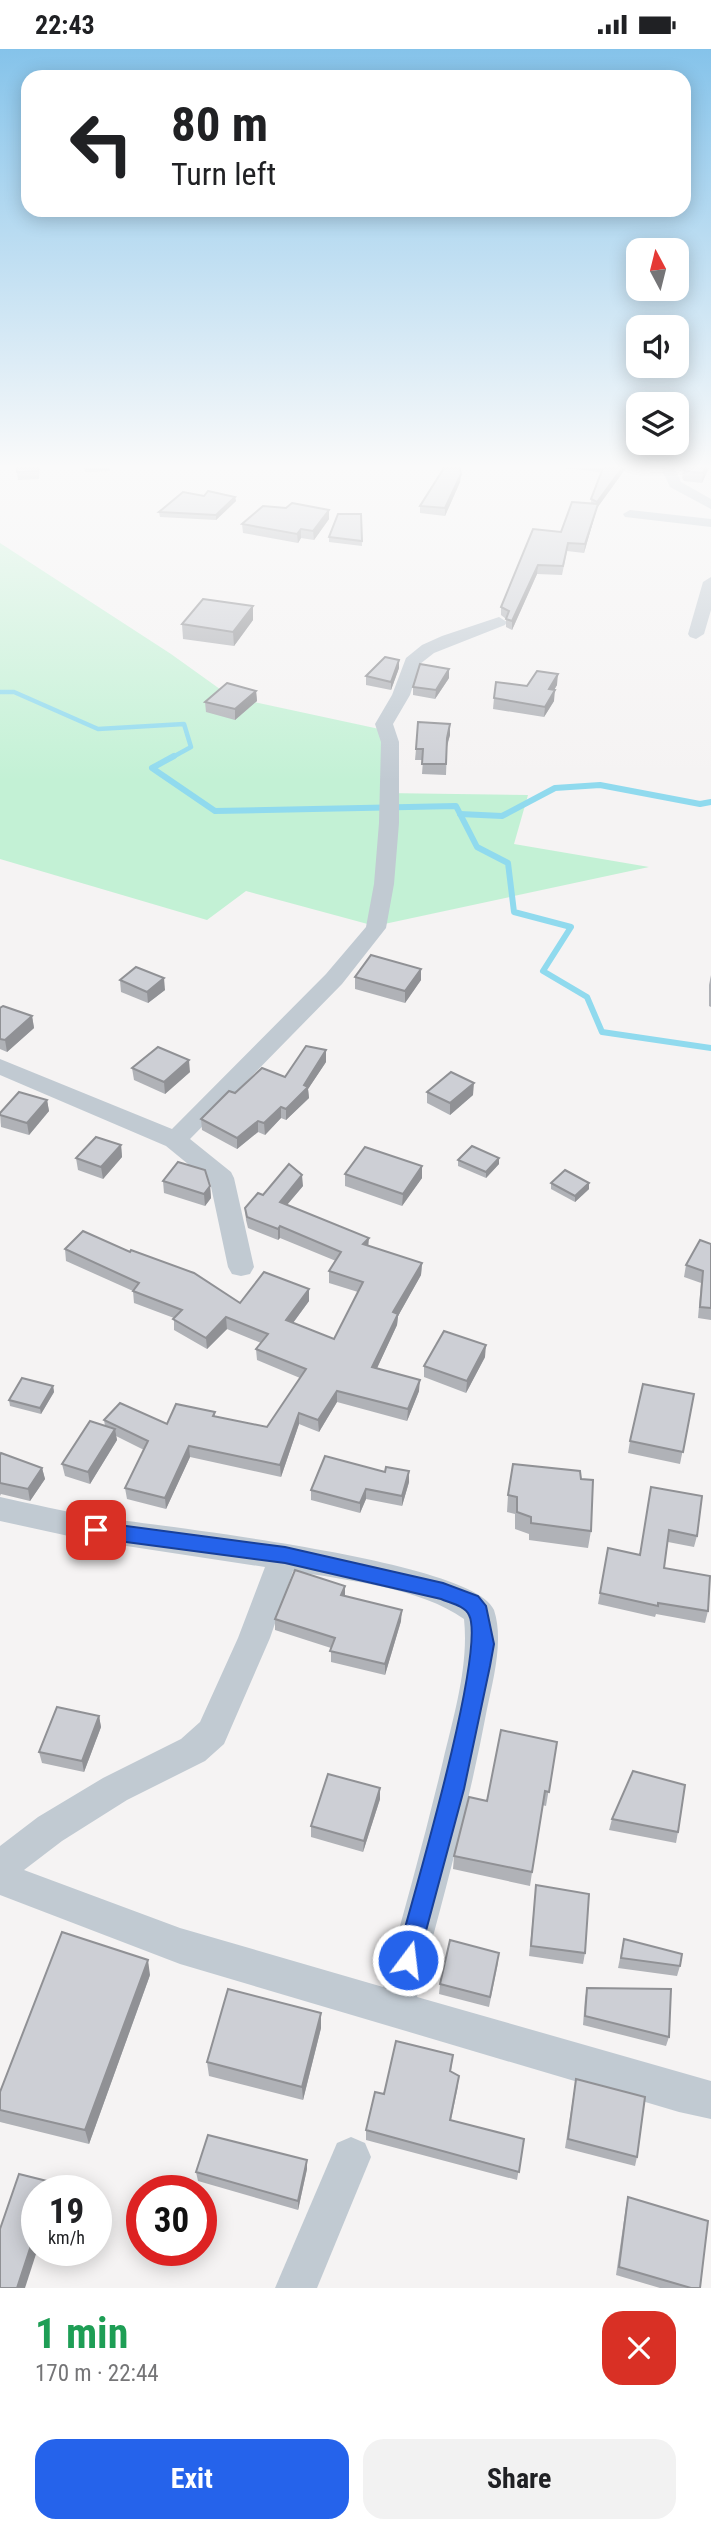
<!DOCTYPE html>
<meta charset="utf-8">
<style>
:root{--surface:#fff;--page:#f2f2f2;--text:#202124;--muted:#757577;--accent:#2563eb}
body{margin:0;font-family:"Roboto Condensed",sans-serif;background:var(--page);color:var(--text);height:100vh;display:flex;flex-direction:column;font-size:26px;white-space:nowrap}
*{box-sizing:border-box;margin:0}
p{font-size:23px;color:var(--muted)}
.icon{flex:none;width:38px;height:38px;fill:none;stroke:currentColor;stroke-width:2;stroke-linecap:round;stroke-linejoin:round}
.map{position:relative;height:2239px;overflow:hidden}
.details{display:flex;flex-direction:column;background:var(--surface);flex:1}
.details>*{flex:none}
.banner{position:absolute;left:21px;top:21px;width:670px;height:147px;border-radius:21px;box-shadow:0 4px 18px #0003;background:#fff;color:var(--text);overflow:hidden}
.needle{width:46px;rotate:353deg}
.tools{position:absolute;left:626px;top:189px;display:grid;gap:14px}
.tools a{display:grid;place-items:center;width:63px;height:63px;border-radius:14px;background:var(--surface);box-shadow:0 4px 18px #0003;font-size:35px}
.speed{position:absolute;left:21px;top:2126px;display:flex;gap:14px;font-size:35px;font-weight:700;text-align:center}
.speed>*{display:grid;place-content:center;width:91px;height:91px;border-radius:50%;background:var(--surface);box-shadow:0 4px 18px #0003;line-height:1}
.speed small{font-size:18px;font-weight:400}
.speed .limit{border:10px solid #d22;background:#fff;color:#111}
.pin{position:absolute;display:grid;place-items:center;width:60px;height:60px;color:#fff;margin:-30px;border-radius:14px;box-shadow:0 4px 10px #0006}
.me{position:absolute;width:77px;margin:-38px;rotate:15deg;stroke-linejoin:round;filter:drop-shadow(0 0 5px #0008)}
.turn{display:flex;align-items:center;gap:24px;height:147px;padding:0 35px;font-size:32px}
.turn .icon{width:91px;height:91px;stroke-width:2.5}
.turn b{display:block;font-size:49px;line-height:60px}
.round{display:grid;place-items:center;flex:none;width:74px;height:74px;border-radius:21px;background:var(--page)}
.headline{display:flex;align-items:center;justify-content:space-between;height:119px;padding:0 35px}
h1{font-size:42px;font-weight:700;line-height:52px;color:#1e9e55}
.primary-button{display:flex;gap:14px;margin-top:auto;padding:14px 35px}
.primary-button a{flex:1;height:80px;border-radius:21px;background:var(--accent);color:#fff;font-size:28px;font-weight:700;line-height:80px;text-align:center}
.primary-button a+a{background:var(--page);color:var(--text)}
.status{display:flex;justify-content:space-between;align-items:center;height:49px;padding:0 35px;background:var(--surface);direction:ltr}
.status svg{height:19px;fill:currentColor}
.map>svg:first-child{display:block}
</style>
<div class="status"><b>22:43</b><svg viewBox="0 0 49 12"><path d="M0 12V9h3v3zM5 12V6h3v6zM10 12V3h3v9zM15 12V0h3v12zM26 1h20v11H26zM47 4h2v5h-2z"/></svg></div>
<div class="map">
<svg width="711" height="2239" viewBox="0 0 711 2239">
<rect width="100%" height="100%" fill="#f5f3f3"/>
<polygon fill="#c3f1d5" points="0,494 171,605 231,648 384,681 384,744 528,746 514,795 649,818 375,877 246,842 207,871 0,810"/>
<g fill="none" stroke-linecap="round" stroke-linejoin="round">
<polyline stroke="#90daee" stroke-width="4.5" points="0,643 14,643 98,680 184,675 191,698 171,709"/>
<g stroke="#90daee" stroke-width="6">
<polyline points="174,707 152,719 215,762 456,757 477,798 508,814 514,863 571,878 543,922 587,948 602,983 711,999"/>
<polyline points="460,765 502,767 555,739 600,736 700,755 711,753"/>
</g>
<g fill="#c1cad2" fill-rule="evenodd">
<polygon points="661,419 675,419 681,433 711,450 711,460 670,438"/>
<polygon points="630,461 711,470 711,478 625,468 623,465"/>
<polygon points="711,528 711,561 704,585 696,590 690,588 688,585 703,533"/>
<polygon points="499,568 507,573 505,576 434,604 420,615 410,646 393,675 399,693 399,774 394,835 386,879 342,935 190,1090 231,1123 234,1129 254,1218 250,1225 241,1227 232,1225 228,1218 210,1133 166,1097 0,1026 0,1010 172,1080 326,925 366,878 374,835 379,774 381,693 375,675 392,646 406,609 422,596 442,587"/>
<path d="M0 1448C33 1455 65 1463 98 1468 158 1477 475 1511 494 1561 504 1591 493 1631 487 1660 469 1757 442 1853 417 1948L711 2032V2070L679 2063 180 1915 0 1846V1797L38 1768 103 1729 181 1690 200 1673 238 1589 265 1518 87 1491 0 1472ZM293 1522C346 1531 421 1539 464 1570 469 1616 454 1666 443 1712 425 1788 404 1863 383 1938L180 1879 24 1821 62 1792 127 1751 205 1712 224 1695 270 1589Z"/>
<polygon points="351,2088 365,2094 371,2108 317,2239 275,2239 337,2094"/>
</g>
</g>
<g fill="#b0b2b7">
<polygon points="40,419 39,430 18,431 17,423"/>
<polygon points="84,419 109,419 110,422 85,423"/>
<polygon points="563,419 626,419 597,459 584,504 567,502 562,526 537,525 512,581 506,578 506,570 501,566 501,558 561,483 591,454 591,450 601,423"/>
<polygon points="683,419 709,419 702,434 684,432 682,429"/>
<polygon points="461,425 460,433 445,467 420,464 420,457"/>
<polygon points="204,447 235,448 236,452 216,471 160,468 159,463"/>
<polygon points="286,459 329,461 329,470 314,491 301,489 298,494 243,484 242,475"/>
<polygon points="361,465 362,497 329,493 329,488"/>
<polygon points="253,557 253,571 234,597 183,590 182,575"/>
<polygon points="399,619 391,641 366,636 366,627"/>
<polygon points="449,629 435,650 413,646 413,638"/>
<polygon points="557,636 554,641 554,652 544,668 493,660 494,649 527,637"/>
<polygon points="256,642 257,652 235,671 206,663 205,653"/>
<polygon points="450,675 450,686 447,698 446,726 422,725 423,711 415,711 416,700"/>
<polygon points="421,920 421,931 405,954 355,940 355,928"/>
<polygon points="711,926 711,958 709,957 709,936"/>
<polygon points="120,931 165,941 148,954 121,943"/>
<polygon points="0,959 32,967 34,979 7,1003 0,1000"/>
<polygon points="326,1013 308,1040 309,1049 286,1071 281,1069 265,1086 258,1083 237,1100 202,1081 201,1070 235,1044 285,1028"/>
<polygon points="132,1019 190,1023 165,1045 134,1031"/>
<polygon points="427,1043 473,1046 450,1066 427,1054"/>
<polygon points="47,1051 49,1062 29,1086 1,1078 0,1064"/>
<polygon points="121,1096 122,1108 103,1130 78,1121 76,1109"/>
<polygon points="458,1111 499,1115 486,1129 458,1117"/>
<polygon points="345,1125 422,1129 402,1157 345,1137"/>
<polygon points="163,1132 210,1137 211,1149 205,1157 164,1144"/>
<polygon points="551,1134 589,1140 575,1153 551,1140"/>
<polygon points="303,1137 287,1156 368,1197 422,1214 421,1226 398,1267 397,1276 377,1319 419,1342 407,1372 337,1353 319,1383 299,1375 281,1428 190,1408 166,1460 127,1450 125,1439 144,1401 116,1387 117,1391 90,1435 65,1427 62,1415 105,1377 104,1371 167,1375 215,1363 215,1367 267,1378 300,1329 257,1311 256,1300 261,1294 227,1280 207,1300 174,1281 174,1269 134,1254 133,1242 66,1212 65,1200 240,1254 309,1252 293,1274 334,1290 358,1243 329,1234 329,1222 336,1212 280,1189 278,1191 248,1179 246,1171 245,1159 263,1146"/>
<polygon points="711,1195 711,1271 698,1269 701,1234 684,1228 686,1216"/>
<polygon points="485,1308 466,1344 424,1328 424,1317"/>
<polygon points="53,1337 54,1343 41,1365 10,1357 9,1351"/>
<polygon points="694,1345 680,1415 628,1404 630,1392"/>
<polygon points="0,1406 42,1419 45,1430 30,1452 1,1445 0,1447"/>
<polygon points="581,1430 591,1482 588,1499 529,1491 529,1485 515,1480 515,1465 507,1463 508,1446"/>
<polygon points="409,1433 402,1457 366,1450 360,1464 311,1451 311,1441"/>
<polygon points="649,1449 697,1487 694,1498 668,1493 664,1519 708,1562 705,1574 656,1565 655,1568 598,1555 608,1499 640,1506"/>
<polygon points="345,1537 345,1547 401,1572 385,1626 331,1613 331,1599 275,1581 275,1570"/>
<polygon points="99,1667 101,1678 84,1723 42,1714 39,1703"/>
<polygon points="557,1693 546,1757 542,1756 530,1837 453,1820 454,1807 487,1752"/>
<polygon points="380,1739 380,1750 363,1803 311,1788 311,1777"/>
<polygon points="612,1770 678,1783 676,1794 609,1781"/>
<polygon points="536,1836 585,1904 583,1915 529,1907"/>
<polygon points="624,1890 680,1917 677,1927 618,1919"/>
<polygon points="498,1914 489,1958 439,1945 440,1935"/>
<polygon points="150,1926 89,2095 0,2073 0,2043"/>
<polygon points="587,1939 669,1988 666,1997 583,1976 585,1949"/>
<polygon points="321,1979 303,2051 209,2027 207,2013"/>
<polygon points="453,2006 451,2022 458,2037 451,2071 524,2090 517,2131 366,2091 366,2081 384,2045"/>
<polygon points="576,2030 637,2108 635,2117 565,2099"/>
<polygon points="307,2120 298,2161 198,2132 196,2123"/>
<polygon points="628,2148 700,2239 660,2239 616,2226 626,2157"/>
</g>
<g fill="#909195">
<polygon points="622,419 626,419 597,459 584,504 585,495 596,458 597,453"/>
<polygon points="706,419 709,419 702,434 703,424"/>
<polygon points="461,425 460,433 445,467 445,459"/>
<polygon points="235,448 236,452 216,471 216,466"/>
<polygon points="329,461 329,470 314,491 313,482"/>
<polygon points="301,480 301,489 298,494 297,485"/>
<polygon points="538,516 537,525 512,581 512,572"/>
<polygon points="253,557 253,571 234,597 233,583"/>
<polygon points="399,611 399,619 391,641 391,633"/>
<polygon points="449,620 449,629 435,650 436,641"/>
<polygon points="558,625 557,636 548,651 549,640"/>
<polygon points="555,641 554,652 544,668 545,658"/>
<polygon points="256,642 257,652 235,671 235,660"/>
<polygon points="450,675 450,686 446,699 447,689"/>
<polygon points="421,920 421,931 405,954 405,942"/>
<polygon points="164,929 165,941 148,954 147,943"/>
<polygon points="32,967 34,979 7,1003 5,991"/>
<polygon points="326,1001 326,1013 308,1040 309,1049 286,1071 286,1060 304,1036"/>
<polygon points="189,1011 190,1023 165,1045 164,1033"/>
<polygon points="474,1034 473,1046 450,1066 450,1054"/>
<polygon points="47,1051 49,1062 29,1086 27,1074"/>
<polygon points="281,1058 281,1069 265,1086 264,1074"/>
<polygon points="258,1072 258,1083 237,1100 237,1089"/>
<polygon points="121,1096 122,1108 103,1130 101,1118"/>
<polygon points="499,1109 499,1115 486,1129 486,1123"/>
<polygon points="422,1117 422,1129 402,1157 403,1145"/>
<polygon points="302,1126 303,1137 280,1164 280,1153"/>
<polygon points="589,1134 589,1140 575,1153 575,1147"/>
<polygon points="210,1137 211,1149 205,1157 204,1145"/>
<polygon points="280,1177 280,1189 278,1191 278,1180"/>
<polygon points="369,1189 368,1200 363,1195"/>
<polygon points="422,1214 421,1226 398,1267 397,1276 372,1330 372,1318 393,1263"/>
<polygon points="309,1240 309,1252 287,1282 286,1271"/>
<polygon points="226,1268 227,1280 207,1300 206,1289"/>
<polygon points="486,1296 485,1308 466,1344 467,1332"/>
<polygon points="420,1331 419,1342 407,1372 408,1360"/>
<polygon points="53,1337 54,1343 41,1365 40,1359"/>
<polygon points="337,1342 337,1353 319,1383 318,1371"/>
<polygon points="299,1364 299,1375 281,1428 280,1416"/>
<polygon points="115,1380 117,1391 90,1435 88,1423"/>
<polygon points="189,1397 190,1408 166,1460 165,1449"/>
<polygon points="42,1419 45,1430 30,1452 28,1440"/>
<polygon points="409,1422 409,1433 402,1457 402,1447"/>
<polygon points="366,1440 366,1450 360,1464 360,1454"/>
<polygon points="345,1537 345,1548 341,1546"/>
<polygon points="402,1561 401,1572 385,1626 385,1615"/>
<polygon points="99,1667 101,1678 84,1723 82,1712"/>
<polygon points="380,1739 380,1750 363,1803 364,1792"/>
<polygon points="148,1911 150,1926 89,2095 85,2081"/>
<polygon points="321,1964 321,1979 303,2051 302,2038"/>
<polygon points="307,2111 307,2120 298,2161 298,2152"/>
<polygon points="51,2133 54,2142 48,2142"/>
<polygon points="37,2178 37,2202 25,2239 17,2239"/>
</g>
<g fill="#cdcfd5" stroke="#909195" stroke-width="2">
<polygon points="17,419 38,419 38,422 17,423"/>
<polygon points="444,419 460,419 461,425 445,459 420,457"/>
<polygon points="603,419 622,419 597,453 591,450"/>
<polygon points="683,419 706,419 703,424 685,422"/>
<polygon points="208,442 235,448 216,466 159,463 183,443 204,447"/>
<polygon points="572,453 598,455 585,495 568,494 563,517 538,516 512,572 506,570 509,562 501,558 533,480 561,483"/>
<polygon points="292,454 329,461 313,482 301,480 297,485 242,475 263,457 286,459"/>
<polygon points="338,465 361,465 362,492 329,488"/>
<polygon points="203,550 253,557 233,583 182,575"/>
<polygon points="385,608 399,611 391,633 366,627"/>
<polygon points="420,615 449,620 436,641 413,638"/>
<polygon points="537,622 558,625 549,640 555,641 545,658 494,649 496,633 527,637"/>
<polygon points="227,634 256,642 235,660 205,653"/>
<polygon points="418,673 450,675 447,689 446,715 422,715 423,700 416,700"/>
<polygon points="371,906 421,920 405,942 355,928"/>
<polygon points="136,918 164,929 147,943 120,931"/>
<polygon points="3,957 32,967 5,991 0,990 0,959"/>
<polygon points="306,997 326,1001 304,1036 308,1038 286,1060 281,1058 264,1074 258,1072 237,1089 201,1070 229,1042 235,1044 262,1019 285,1028"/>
<polygon points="158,998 189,1011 164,1033 132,1019"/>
<polygon points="451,1023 474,1034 450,1054 427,1043"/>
<polygon points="19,1043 47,1051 27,1074 0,1066 0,1064"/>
<polygon points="96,1088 121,1096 101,1118 76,1109"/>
<polygon points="472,1097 499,1109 486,1123 458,1111"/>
<polygon points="365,1098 422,1117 403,1145 345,1125"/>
<polygon points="178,1113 205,1121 210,1137 204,1145 163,1132"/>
<polygon points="289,1115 302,1126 280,1153 369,1189 363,1195 422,1214 393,1263 398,1265 372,1318 420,1331 408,1360 337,1342 318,1371 299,1364 280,1416 189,1397 165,1449 125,1439 148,1392 104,1371 120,1354 167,1375 176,1355 215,1363 213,1367 267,1378 306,1320 256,1300 268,1285 226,1268 206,1289 173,1270 182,1261 133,1242 139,1234 65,1200 83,1182 130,1203 131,1201 194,1224 240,1254 264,1223 309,1240 286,1271 334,1290 363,1233 329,1222 341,1203 280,1177 278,1180 247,1168 245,1159 258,1144 263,1146"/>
<polygon points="565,1121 589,1134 575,1147 551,1134"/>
<polygon points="700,1191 711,1195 711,1259 700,1258 703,1222 686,1216"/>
<polygon points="444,1282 486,1296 467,1332 424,1317"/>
<polygon points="22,1329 53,1337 40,1359 9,1351"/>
<polygon points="643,1335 694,1345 683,1403 630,1392"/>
<polygon points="90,1372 115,1380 88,1423 62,1415"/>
<polygon points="1,1404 42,1419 28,1440 0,1434 0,1406"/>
<polygon points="325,1407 385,1423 386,1418 409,1422 402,1447 366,1440 360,1454 311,1441"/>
<polygon points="513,1415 580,1422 581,1430 593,1431 591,1482 531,1474 531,1468 517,1463 517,1448 508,1446"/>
<polygon points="651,1438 702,1447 697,1487 669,1481 664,1519 710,1527 708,1562 658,1554 658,1557 600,1544 608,1499 640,1506"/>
<polygon points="295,1521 345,1537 341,1546 402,1561 385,1615 330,1602 335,1589 275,1570"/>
<polygon points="57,1658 99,1667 82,1712 39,1703"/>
<polygon points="501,1681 557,1693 549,1743 545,1742 532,1823 454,1807 469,1748 487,1752"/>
<polygon points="633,1722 685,1736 678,1783 612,1770"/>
<polygon points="328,1725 380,1739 364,1792 311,1777"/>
<polygon points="536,1836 589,1845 585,1904 531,1897"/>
<polygon points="62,1883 148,1911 85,2081 0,2061 0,2043"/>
<polygon points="624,1890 682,1905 680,1917 621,1909"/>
<polygon points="450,1891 499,1904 490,1948 440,1935"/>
<polygon points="587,1939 671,1940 669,1988 585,1967"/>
<polygon points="228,1940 321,1964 302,2038 207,2013"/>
<polygon points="396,1992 453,2006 450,2022 459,2027 450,2071 524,2090 519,2123 366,2081 375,2043 384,2045"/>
<polygon points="576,2030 645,2048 637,2108 568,2090"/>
<polygon points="208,2086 307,2111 298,2152 196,2123"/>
<polygon points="19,2125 51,2133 48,2142 37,2142 37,2178 17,2239 0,2239 0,2180"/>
<polygon points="628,2148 708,2172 700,2239 691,2239 619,2218"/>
</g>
<linearGradient id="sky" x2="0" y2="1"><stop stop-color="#85c3ea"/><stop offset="0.57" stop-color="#fafafa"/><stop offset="1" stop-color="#fafafa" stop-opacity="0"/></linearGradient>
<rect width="711" height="732" fill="url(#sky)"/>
<path fill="#2563eb" stroke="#184099" stroke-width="2" d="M96 1473 285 1498 443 1534 478 1547 486 1557 494 1595 490 1617 464 1740 416 1919 408 1923 399 1919 396 1911C410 1859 487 1601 469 1566 465 1557 450 1554 441 1550L285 1514 96 1489 89 1486 86 1481 89 1475Z"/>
</svg>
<div class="tools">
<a><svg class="needle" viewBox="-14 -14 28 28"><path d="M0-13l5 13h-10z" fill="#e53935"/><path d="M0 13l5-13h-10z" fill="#757577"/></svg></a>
<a><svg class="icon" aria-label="sound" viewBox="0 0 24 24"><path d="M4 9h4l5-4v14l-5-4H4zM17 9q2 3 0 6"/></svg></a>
<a><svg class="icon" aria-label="layers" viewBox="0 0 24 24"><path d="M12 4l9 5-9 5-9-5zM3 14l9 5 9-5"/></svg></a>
</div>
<div class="speed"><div>19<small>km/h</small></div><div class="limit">30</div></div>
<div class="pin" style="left:96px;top:1481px;background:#d93025"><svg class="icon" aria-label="arrive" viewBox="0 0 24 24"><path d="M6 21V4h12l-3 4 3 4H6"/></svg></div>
<svg class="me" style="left:408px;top:1911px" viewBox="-20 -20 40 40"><circle r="17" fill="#2563eb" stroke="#fff" stroke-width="3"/><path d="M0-11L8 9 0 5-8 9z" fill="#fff"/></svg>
<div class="banner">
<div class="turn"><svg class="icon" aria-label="left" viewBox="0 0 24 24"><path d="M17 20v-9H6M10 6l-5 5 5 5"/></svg><div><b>80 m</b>Turn left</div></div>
</div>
</div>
<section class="details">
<div class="headline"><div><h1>1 min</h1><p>170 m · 22:44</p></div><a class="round" style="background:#d93025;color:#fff"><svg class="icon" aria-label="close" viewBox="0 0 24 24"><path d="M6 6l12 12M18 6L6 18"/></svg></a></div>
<div class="primary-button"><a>Exit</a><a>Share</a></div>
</section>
